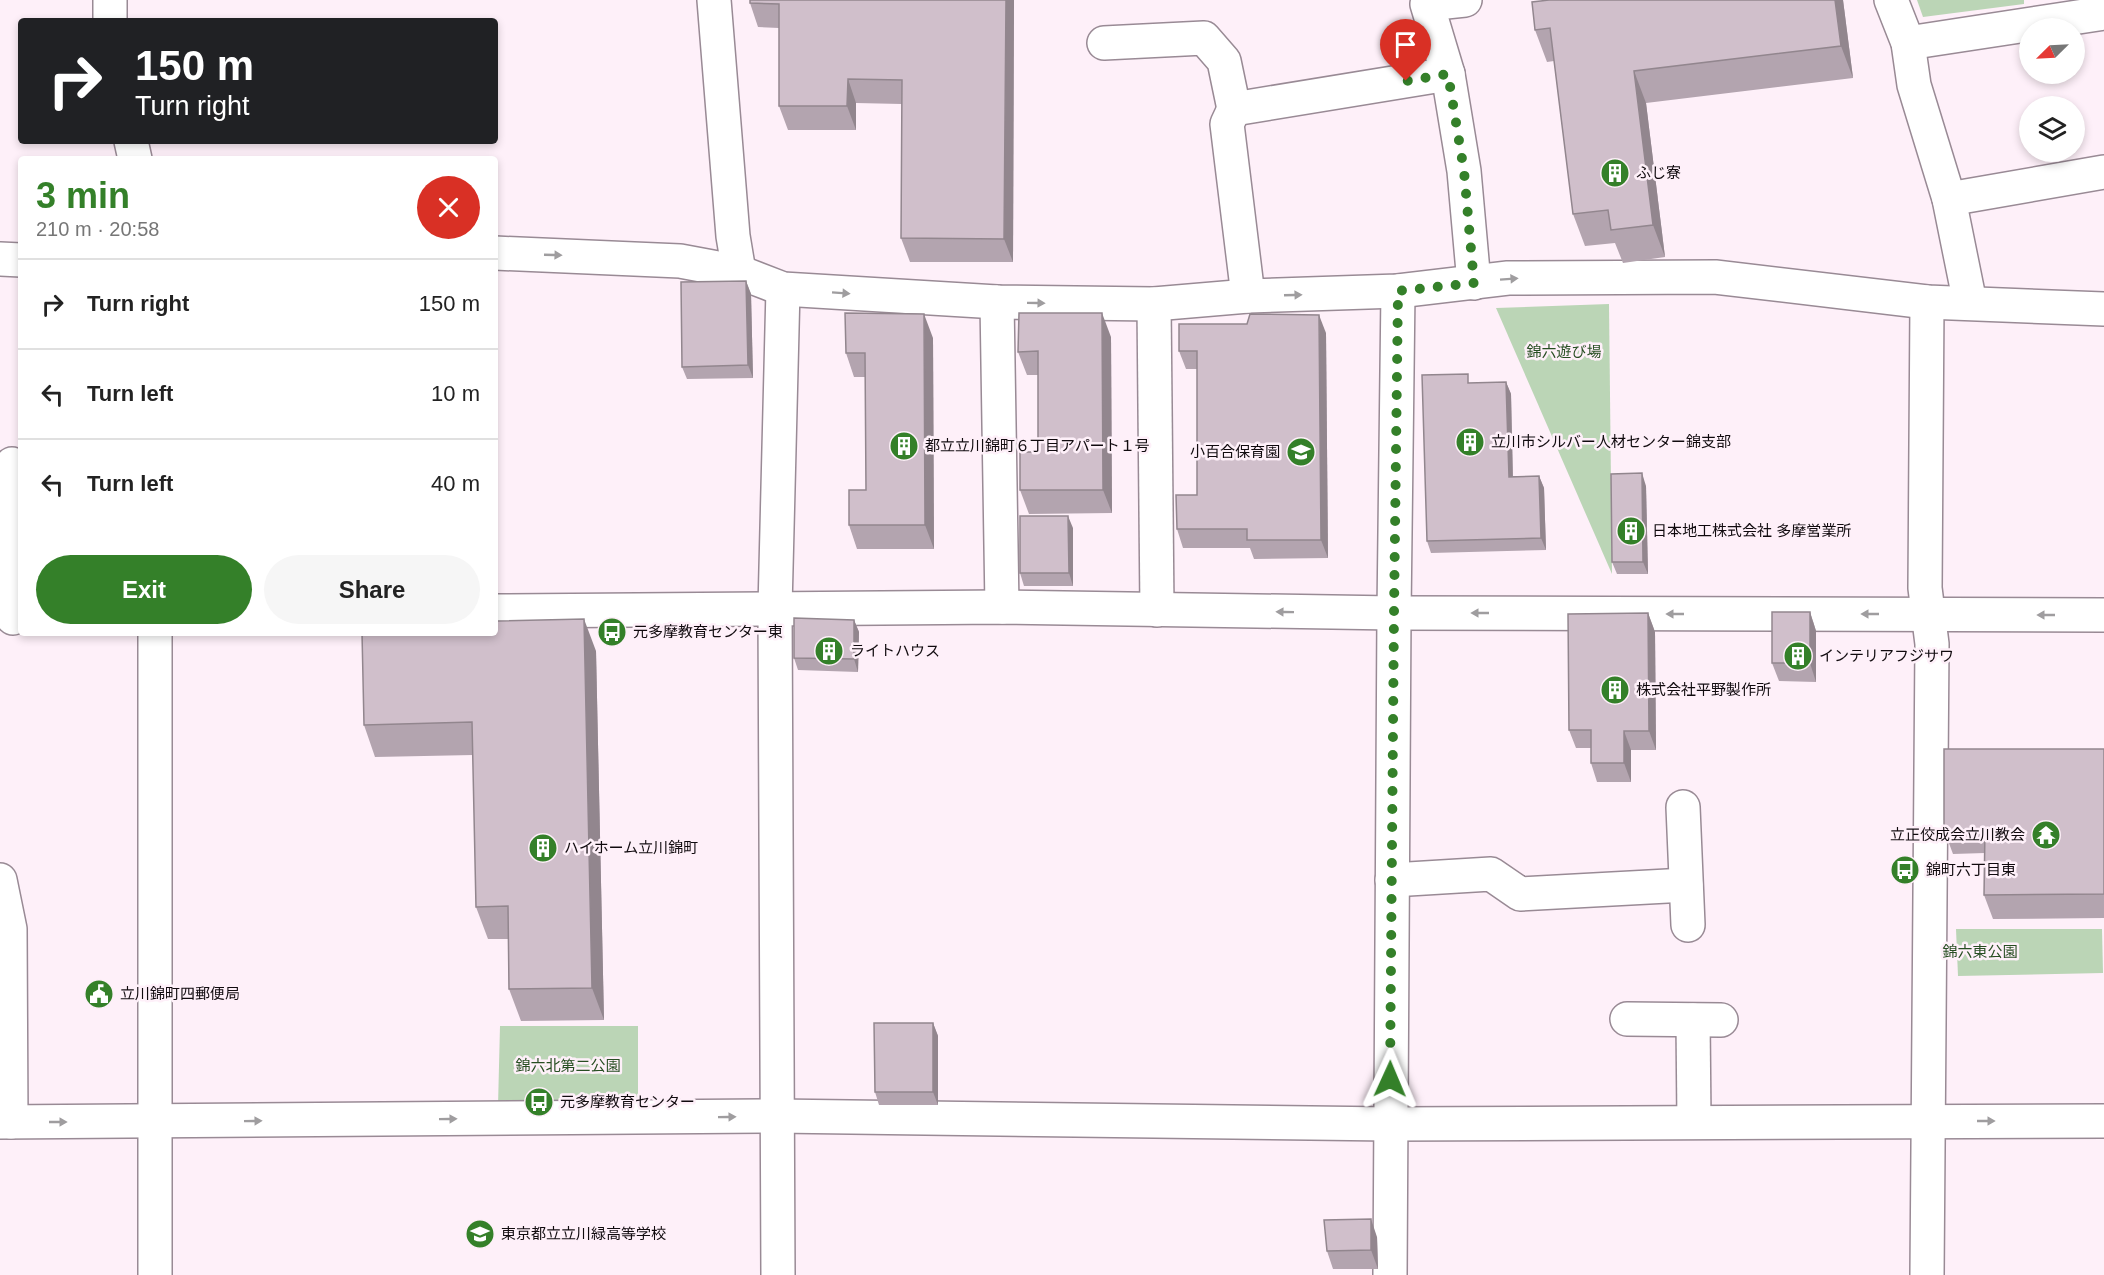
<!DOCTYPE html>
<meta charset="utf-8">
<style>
:root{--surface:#fff;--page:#f6f6f6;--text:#222;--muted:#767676;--line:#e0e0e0;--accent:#348029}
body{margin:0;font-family:Arial,"Noto Sans JP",sans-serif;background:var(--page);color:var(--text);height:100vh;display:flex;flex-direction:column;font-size:22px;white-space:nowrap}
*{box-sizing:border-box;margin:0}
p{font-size:20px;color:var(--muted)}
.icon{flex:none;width:33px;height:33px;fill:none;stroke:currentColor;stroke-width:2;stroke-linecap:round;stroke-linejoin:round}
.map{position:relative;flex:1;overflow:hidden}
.drawer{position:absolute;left:18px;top:156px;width:480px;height:480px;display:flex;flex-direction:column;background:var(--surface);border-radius:6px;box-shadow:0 3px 9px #0003}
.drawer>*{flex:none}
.banner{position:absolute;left:18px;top:18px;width:480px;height:126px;border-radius:6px;box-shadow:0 3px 9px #0003;background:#202124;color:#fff;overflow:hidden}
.needle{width:39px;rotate:246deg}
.tools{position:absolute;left:2019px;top:18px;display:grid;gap:12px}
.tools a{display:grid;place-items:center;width:66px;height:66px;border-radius:50%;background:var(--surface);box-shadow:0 3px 9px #0003;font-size:30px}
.pin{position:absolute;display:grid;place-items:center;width:51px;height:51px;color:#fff;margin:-62px -26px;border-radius:50% 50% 50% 0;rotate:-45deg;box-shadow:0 0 6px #0007}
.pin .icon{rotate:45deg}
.me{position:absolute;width:66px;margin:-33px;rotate:1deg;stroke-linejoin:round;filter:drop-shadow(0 0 4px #0008)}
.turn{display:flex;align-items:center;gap:21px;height:126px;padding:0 18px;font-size:27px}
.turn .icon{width:78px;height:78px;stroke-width:2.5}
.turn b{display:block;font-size:42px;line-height:51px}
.round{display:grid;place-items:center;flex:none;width:63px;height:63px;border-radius:32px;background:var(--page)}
.head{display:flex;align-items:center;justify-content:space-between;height:102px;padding:0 18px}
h1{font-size:36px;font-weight:700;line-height:45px;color:var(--accent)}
.button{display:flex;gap:12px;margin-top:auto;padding:12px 18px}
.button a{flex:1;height:69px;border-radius:36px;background:var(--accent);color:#fff;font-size:24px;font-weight:700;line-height:69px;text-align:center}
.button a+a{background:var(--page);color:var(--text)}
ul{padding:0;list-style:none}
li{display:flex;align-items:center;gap:18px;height:90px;padding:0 18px;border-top:2px solid var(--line)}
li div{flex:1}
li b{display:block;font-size:22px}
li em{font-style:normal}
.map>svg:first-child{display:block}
</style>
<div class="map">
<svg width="2104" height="1275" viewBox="0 0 2104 1275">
<rect width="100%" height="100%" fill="#fef0f9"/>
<g fill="#bbd5b6">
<polygon points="1917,0 2024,0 2024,4 1923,17"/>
<polygon points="1609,304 1612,574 1496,308"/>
<polygon points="1956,929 2102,929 2103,973 1958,976"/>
<polygon points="500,1026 638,1026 638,1107 498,1106"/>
</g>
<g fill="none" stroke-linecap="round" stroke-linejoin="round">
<g stroke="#998a95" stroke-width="36">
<g id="minor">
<polyline points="714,0 733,236 739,272"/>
<polyline points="1465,0 1427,4 1448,74 1464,171 1474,283"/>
<polyline points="1891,0 1908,43 1914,85 1949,199 1970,303"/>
<polyline points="110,21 110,0"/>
<polyline points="1104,43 1204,38 1224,61 1234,109 1448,74"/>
<polyline points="1908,43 2104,13"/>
<polyline points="1234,109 1227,124 1248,296"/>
<polyline points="131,141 135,159"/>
<polyline points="1949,199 2104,172"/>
<polyline points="495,253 680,261 739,272 783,289 997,302 1154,304 1248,296 1398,291 1508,278 1715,277 1927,302 2104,309"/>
<polyline points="0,259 21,260"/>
<polyline points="997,302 1002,607"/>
<polyline points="1927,302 1925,588 1932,644 1927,1275"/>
<polyline points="1154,304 1157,610"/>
<polyline points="12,464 13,618"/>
<polyline points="495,611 1002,607 1394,613 2104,615"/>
<polyline points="155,633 155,1275"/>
<polyline points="1683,807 1688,925"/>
<polyline points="0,880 10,929 11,1122"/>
<polyline points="1392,880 1491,874 1520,894 1686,885"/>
<polyline points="1627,1019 1721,1020"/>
<polyline points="1693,1020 1694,1122"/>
<polyline points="0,1122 776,1116 1390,1124 2104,1121"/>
<polyline points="778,1275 775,608 783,289"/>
<polyline points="1390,1275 1394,613 1398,291"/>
</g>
</g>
<use href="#minor" stroke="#fff" stroke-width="33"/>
</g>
<g fill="#b3a4af">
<polygon points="750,0 1014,0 1013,262 910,262 901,238 902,104 856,103 856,130 788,130 779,106 779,28 758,27 750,3"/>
<polygon points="1549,0 1843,0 1853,78 1646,103 1665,257 1623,263 1615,243 1585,246 1573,214 1554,61 1547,62 1535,30"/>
<polygon points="746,281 751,294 753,378 687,379 682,367"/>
<polygon points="1326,333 1328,558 1254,559 1250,548 1183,548 1177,529 1197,495 1197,369 1186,369 1179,351"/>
<polygon points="1111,337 1112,513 1029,514 1020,490 1038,452 1038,375 1027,375 1018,352"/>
<polygon points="933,338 934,549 857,549 849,525 866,490 865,377 854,377 846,353"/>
<polygon points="1506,382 1511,394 1513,476 1539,476 1544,488 1546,550 1431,553 1427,541 1471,383"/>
<polygon points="1646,486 1648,574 1617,574 1612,562"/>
<polygon points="1073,528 1073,586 1024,586 1020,573"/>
<polygon points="1810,612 1816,631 1816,682 1779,681 1772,663"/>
<polygon points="1648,613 1655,632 1656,750 1631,750 1631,782 1597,782 1591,763 1591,748 1576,748 1569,730"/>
<polygon points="854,620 859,632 858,672 798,670 794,658"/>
<polygon points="596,651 604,1020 521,1021 509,989 508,939 488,939 476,907 473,755 375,757 364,725"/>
<polygon points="2104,749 2104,918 1993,919 1984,895 1985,853 1953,854 1944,830"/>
<polygon points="933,1023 938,1036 938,1105 879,1105 875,1092"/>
<polygon points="1377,1237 1378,1269 1333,1269 1327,1251"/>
</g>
<g fill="#92868e">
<polygon points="1006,0 1014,0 1013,262 1004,239"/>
<polygon points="1835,0 1843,0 1853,78 1841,46"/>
<polygon points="1634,71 1646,103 1665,257 1653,225"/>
<polygon points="848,79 856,103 856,130 847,106"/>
<polygon points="746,281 751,294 753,378 748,365"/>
<polygon points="1102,313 1111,337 1112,513 1103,490"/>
<polygon points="924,314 933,338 934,549 925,525"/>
<polygon points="1319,315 1326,333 1328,558 1321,540"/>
<polygon points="1506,382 1511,394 1513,489 1509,477"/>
<polygon points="1642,473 1646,486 1648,574 1643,562"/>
<polygon points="1539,476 1544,488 1546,550 1541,538"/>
<polygon points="1068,516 1073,528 1073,586 1069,573"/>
<polygon points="1810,612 1816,631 1816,682 1810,663"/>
<polygon points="1648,613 1655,632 1656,750 1649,731"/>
<polygon points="584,619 596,651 604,1020 592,988"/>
<polygon points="854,620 859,632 858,672 854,659"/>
<polygon points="1624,731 1631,750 1631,782 1624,763"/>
<polygon points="933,1023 938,1036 938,1105 933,1092"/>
<polygon points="1371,1219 1377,1237 1378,1269 1371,1250"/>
</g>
<g fill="#d0bfcb" stroke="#92868e" stroke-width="1.5">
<polygon points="750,0 1006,0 1004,239 901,238 902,80 848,79 847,106 779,106 779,4 750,3"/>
<polygon points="1549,0 1835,0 1841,46 1634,71 1653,225 1611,230 1608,210 1573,214 1550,28 1535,30 1532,2"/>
<polygon points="746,281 748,365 682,367 681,282"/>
<polygon points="845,313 924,314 925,525 849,525 849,490 866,490 865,353 846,353"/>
<polygon points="1019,313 1102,313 1103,490 1020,490 1020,452 1038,452 1038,351 1018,352"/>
<polygon points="1250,314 1319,315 1321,540 1247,540 1247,529 1177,529 1176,495 1197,495 1197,351 1179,351 1179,324 1247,324"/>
<polygon points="1468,374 1468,383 1506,382 1509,477 1539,476 1541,538 1427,541 1422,375"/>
<polygon points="1642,473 1643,562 1612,562 1611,474"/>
<polygon points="1020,516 1068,516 1069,573 1020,573"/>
<rect x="1772" y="612" width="38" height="51"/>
<polygon points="1648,613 1649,731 1624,731 1624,763 1591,763 1591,730 1569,730 1568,614"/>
<polygon points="794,618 854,620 854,659 794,658"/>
<polygon points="584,619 592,988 509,989 508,906 476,907 472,722 364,725 362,633 495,633 495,621"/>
<polygon points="1944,749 2104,749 2104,894 1984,895 1985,829 1944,830"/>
<polygon points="874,1023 933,1023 933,1092 875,1092"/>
<polygon points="1371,1219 1371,1250 1327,1251 1324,1220"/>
</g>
<defs><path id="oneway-solid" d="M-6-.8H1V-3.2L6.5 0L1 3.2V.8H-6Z" transform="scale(1.5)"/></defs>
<g fill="#9f9d9f">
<use href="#oneway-solid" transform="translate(553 255) rotate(2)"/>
<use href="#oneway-solid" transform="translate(1509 279) rotate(-4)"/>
<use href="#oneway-solid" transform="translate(841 293) rotate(4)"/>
<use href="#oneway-solid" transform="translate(1293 295) rotate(-2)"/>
<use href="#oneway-solid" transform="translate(1036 303) rotate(1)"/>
<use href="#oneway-solid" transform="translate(1285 612) rotate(-179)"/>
<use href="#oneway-solid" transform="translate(1480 613) rotate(-180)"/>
<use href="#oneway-solid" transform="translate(1675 614) rotate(-180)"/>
<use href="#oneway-solid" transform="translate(1870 614) rotate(-180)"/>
<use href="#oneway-solid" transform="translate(2046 615) rotate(180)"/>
<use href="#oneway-solid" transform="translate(727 1117) rotate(-1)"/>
<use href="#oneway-solid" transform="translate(448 1119) rotate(-1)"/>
<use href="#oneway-solid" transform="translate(253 1121) rotate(-1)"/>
<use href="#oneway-solid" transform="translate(1986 1121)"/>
<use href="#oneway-solid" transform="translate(58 1122)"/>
</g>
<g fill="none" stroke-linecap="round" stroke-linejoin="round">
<polyline stroke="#348029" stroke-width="10" stroke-dasharray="0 18" points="1390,1079 1394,613 1398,291 1474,283 1464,171 1448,74 1406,81"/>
</g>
<defs>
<g id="building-disc" transform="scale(1.5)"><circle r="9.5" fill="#348029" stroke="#fef0f9"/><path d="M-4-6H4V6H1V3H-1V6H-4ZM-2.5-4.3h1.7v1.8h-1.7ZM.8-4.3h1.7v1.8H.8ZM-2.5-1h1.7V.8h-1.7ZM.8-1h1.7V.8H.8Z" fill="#fff"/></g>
<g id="school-disc" transform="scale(1.5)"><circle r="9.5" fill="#348029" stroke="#fef0f9"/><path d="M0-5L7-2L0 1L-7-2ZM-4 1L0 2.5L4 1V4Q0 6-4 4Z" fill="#fff"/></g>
<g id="bus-disc" transform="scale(1.5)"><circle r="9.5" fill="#348029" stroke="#fef0f9"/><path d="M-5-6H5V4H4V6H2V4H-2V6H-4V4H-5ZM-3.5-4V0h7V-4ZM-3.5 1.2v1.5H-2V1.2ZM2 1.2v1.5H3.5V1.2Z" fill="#fff"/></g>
<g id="temple-disc" transform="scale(1.5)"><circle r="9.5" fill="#348029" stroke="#fef0f9"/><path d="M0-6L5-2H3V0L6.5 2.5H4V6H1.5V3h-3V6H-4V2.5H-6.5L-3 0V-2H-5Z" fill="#fff"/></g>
<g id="civic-disc" transform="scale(1.5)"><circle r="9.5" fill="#348029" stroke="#fef0f9"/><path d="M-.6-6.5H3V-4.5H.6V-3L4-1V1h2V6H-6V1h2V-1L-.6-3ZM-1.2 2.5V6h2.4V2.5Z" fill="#fff"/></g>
</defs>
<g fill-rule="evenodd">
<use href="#building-disc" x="1615" y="173"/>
<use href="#building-disc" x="1470" y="442"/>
<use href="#building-disc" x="904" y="446"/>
<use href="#school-disc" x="1301" y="452"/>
<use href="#building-disc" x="1631" y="531"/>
<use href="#bus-disc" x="612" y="632"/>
<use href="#building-disc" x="829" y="651"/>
<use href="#building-disc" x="1798" y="656"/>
<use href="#building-disc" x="1615" y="690"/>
<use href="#temple-disc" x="2046" y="835"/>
<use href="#building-disc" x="543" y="848"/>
<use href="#bus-disc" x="1905" y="870"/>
<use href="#civic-disc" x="99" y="994"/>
<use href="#bus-disc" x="539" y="1102"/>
<use href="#school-disc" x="480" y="1234"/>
</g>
<g text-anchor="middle" stroke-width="5" stroke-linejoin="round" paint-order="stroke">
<g font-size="15" fill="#100a0e" stroke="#fef0f9" text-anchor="start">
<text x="1636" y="178">ふじ寮</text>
<text x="1491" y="447">立川市シルバー人材センター錦支部</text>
<text x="925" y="451">都立立川錦町６丁目アパート１号</text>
<text x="1280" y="457" text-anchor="end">小百合保育園</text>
<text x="1652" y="536">日本地工株式会社 多摩営業所</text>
<text x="633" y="637">元多摩教育センター東</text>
<text x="850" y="656">ライトハウス</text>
<text x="1819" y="661">インテリアフジサワ</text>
<text x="1636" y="695">株式会社平野製作所</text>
<text x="2025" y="840" text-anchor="end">立正佼成会立川教会</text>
<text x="564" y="853">ハイホーム立川錦町</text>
<text x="1926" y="875">錦町六丁目東</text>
<text x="120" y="999">立川錦町四郵便局</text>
<text x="560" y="1107">元多摩教育センター</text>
<text x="501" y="1239">東京都立立川緑高等学校</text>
</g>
<g font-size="15" fill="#274e22" stroke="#fef0f9">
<text x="1564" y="357">錦六遊び場</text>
<text x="1980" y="957">錦六東公園</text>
<text x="568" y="1071">錦六北第二公園</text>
</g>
</g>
</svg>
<div class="tools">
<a><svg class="needle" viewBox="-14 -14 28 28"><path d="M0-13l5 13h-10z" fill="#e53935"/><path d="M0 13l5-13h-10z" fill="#767676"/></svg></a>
<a><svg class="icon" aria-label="layers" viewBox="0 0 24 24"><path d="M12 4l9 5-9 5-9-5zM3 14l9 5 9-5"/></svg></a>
</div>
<div class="pin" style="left:1406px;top:81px;background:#d93025"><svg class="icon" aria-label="arrive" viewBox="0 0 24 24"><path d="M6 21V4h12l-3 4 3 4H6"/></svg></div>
<svg class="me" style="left:1390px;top:1079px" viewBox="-20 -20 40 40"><path d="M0-17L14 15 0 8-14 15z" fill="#348029" stroke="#fff" stroke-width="4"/></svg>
<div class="banner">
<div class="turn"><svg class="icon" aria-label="right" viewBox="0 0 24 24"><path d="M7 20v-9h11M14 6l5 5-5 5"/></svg><div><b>150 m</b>Turn right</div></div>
</div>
<section class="drawer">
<div class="head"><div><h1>3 min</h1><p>210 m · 20:58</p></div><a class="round" style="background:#d93025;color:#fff"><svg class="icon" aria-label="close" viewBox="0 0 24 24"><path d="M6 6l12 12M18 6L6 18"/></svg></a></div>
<ul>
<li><svg class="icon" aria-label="right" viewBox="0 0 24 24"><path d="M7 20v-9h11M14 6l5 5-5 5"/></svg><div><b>Turn right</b></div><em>150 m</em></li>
<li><svg class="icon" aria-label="left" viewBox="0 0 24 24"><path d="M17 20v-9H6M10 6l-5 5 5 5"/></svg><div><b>Turn left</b></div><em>10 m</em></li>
<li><svg class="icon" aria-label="left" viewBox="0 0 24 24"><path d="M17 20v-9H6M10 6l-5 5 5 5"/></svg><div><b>Turn left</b></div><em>40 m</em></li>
</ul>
<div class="button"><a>Exit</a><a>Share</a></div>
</section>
</div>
